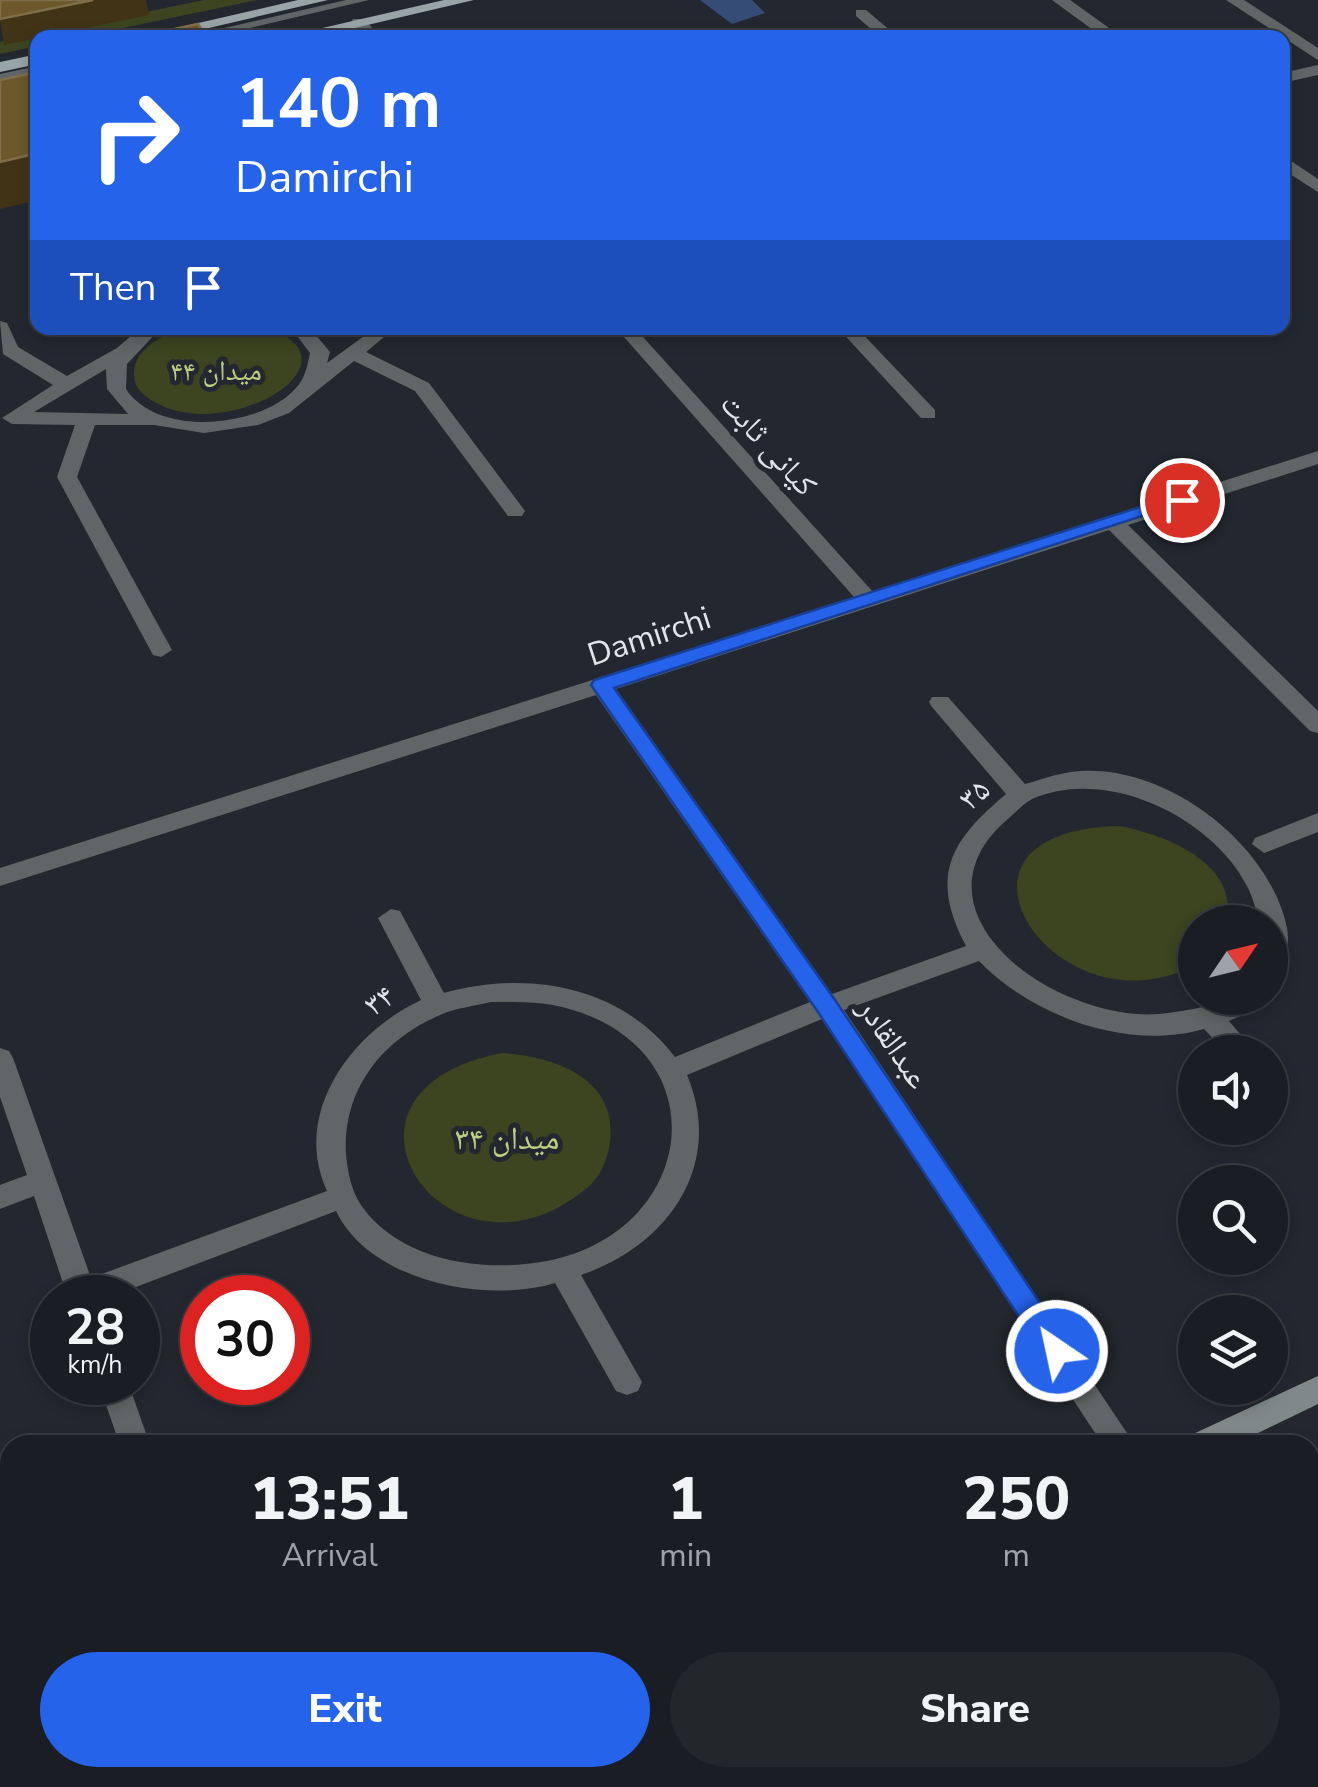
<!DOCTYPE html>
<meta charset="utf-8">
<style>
:root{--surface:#1a1e24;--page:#23272c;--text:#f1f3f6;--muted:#9fa2a6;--line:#383c41;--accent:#2563eb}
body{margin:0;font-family:"Nunito Sans","Noto Naskh Arabic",sans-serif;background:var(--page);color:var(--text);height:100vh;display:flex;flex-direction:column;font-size:38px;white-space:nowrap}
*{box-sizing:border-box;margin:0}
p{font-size:32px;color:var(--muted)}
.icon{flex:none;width:55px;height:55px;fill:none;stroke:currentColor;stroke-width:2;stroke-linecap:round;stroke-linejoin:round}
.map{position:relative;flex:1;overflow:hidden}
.drawer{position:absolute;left:0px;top:1435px;width:1320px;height:352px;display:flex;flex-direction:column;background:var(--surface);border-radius:30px 30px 0 0;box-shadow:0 5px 15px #0003,0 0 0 2px var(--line)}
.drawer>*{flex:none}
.banner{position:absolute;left:30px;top:30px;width:1260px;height:305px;border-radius:20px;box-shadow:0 5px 15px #0003,0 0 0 2px var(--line);background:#2563eb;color:#fff;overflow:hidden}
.needle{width:65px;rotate:55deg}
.buttons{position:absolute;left:1178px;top:905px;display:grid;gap:20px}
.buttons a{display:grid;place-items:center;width:110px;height:110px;border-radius:50%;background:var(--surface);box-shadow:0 5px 15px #0003,0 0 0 2px var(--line);font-size:50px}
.speed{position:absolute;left:30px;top:1275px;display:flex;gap:20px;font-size:50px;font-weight:700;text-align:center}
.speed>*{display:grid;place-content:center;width:130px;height:130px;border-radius:50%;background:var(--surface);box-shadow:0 5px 15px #0003,0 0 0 2px var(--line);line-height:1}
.speed small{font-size:25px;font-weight:400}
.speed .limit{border:15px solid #d22;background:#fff;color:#111}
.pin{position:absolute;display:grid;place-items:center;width:85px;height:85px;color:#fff;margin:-42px;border:5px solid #fff;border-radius:50%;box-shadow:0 2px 10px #0007}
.me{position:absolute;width:110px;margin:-55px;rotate:326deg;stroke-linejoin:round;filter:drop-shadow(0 0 8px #0008)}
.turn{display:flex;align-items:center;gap:35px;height:210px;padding:0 40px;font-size:45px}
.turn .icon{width:130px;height:130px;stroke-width:2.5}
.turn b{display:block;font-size:70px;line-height:85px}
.then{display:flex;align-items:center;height:95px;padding:0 40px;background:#0003;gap:20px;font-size:38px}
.eta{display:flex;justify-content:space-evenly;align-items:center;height:170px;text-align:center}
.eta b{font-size:60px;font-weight:800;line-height:70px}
.primary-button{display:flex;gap:20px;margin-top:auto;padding:20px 40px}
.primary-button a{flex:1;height:115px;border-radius:60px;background:var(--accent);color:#fff;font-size:40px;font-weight:800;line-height:115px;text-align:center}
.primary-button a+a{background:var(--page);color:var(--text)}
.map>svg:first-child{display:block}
</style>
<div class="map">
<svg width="1318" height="1787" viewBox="0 0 1318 1787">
<rect width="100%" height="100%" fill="#232830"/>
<g fill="#3c4420">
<polygon points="204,0 257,0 80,37 38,38 37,46 0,54 0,42"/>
<path d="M183 328H269C365 364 225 444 155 402 143 396 133 387 134 372 135 348 163 335 183 328Z"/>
<path d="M1120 826C1166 835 1239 863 1227 922H1195V965C1057 1038 915 830 1120 826Z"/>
<path d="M502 1053C553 1056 618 1078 610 1141 608 1158 601 1177 587 1188 448 1304 302 1092 502 1053Z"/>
</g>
<polygon fill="#354d76" points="700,0 752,0 765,13 732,24"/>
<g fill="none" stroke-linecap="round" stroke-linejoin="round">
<g fill="#606667" fill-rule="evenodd">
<polygon points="346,0 369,0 207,38 181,38"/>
<polygon points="38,66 38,74 0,82 0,74"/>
</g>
<g fill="#606667" fill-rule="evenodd">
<polygon points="1052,0 1070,0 1123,38 1104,38"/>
<polygon points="1226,0 1244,0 1318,48 1318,60"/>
<polygon points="856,10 866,10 899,38 881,38 856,16"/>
<polygon points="353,19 365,19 380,38 363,38 351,22"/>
<polygon points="1318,65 1318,75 1282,83 1282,73"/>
<polygon points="1282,155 1318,179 1318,192 1282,169"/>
<path d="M0 321 7 323 18 347 67 376 117 348 140 328H161L127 364 126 389C158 438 261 428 296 388 306 377 307 366 310 353L291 328H310L330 352 327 363 375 328H395L366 352 429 383 525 511 522 516H508L415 391 354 361 289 413 258 425 204 433 154 425H95L77 477 172 650 161 657 153 655 57 477 75 425 12 424 2 418 53 385 3 354ZM106 369 107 389 128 414 34 412Z"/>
<path d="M616 328H635L873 592 1318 451V464L1128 525 1318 711V733L1310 731 1109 530 616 689 832 994 966 946C929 876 950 841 1006 794L932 707 929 702 932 697H948L1025 784C1040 780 1056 774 1071 772 1161 760 1269 841 1287 928 1290 944 1285 965 1283 982L1279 989 1270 992V922H1260C1256 911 1253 897 1247 886 1212 817 1106 766 1032 799 1024 803 1016 812 1009 818 960 859 960 909 1004 954 1034 985 1083 1007 1126 1013 1177 1020 1218 998 1268 998L1264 1005 1229 1021 1255 1052H1226L1204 1029C1128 1051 1033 1017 979 961L844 1010 1135 1445H1103L822 1019 687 1075C725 1165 668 1246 581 1275L642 1382 638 1391 627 1395 616 1391 555 1283C486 1304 370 1282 336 1211L107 1298H68L34 1196 0 1209V1185L27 1175 0 1097V1048L9 1051 13 1058 91 1278 327 1191C291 1113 352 1032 421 1000L378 918 391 909 400 911 444 993C527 970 620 985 675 1057L810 1002 596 695 0 886V868L854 597ZM491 1002C516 1002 541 1001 566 1008 722 1050 697 1232 547 1261 485 1273 400 1262 361 1205 351 1190 348 1173 346 1155 342 1091 381 1040 440 1015 456 1008 474 1006 491 1002Z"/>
<polygon points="838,328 857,328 935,410 935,418 921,418"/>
<polygon points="1318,813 1318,832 1264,853 1252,844 1255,838"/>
<polygon points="1270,1073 1280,1076 1290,1091 1286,1099 1270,1100"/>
<polygon points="98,1382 128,1382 150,1445 120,1445"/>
<polygon points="233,1778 267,1778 270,1787 236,1787"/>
</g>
<g fill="#80898a" fill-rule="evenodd">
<polygon points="1318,1376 1318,1404 1233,1445 1187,1445 1191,1435"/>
<polygon points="480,1778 530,1778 527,1787 476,1787"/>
</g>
<g fill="#98a4a5" fill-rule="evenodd">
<polygon points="298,0 328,0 166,38 133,38"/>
<polygon points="444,0 474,0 312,38 279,38"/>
<polygon points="38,54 38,64 0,72 0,62"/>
</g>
</g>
<g fill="#413316">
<polygon points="93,0 146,0 149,15 4,45 0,19"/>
<polygon points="38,153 38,200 0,209 0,162"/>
</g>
<g fill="#6d582b" stroke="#7f6e49" stroke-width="2.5">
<polygon points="0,0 93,0 0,19"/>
<polygon points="198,24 208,38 133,38"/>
<polygon points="38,72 38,153 0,162 0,80"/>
</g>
<polygon fill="#2563eb" stroke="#184099" stroke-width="2.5" points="1175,496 1191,500 614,688 835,1000 1067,1343 1071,1351 1067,1359 1047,1359 818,1012 591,685 594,680"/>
<g text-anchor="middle" stroke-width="10" stroke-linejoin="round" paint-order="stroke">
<g font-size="28" fill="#bdcf80" stroke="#232830">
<text x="216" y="380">میدان ۴۴</text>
</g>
<g font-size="32" fill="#e1e5ea" stroke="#232830">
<text transform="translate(769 444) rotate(48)" y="11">کیانی ثابت</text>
<text transform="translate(649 636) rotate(-18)" y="11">Damirchi</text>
<text transform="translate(974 794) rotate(-41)" y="11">۳۵</text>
<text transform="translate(379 1000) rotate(-35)" y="11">۳۴</text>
<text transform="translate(894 1043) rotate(56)" y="11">عبدالقادر</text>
</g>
<g font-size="32" fill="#bdcf80" stroke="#232830">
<text x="507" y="1149">میدان ۳۴</text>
</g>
</g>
</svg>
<div class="buttons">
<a><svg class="needle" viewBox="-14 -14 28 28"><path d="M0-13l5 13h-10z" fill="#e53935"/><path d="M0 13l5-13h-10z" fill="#9fa2a6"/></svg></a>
<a><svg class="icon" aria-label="sound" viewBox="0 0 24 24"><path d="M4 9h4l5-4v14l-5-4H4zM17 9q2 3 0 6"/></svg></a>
<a><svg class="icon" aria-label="search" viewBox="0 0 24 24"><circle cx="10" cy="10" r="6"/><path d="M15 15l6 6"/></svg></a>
<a><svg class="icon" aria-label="layers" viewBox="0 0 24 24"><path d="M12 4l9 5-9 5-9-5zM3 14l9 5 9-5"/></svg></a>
</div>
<div class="speed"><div>28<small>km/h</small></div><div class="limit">30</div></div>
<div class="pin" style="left:1182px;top:500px;background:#d93025"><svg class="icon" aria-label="arrive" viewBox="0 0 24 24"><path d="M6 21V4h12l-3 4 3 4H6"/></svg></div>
<svg class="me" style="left:1057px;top:1351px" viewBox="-20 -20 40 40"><circle r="17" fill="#2563eb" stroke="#fff" stroke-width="3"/><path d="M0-11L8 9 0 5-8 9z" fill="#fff"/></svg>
<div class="banner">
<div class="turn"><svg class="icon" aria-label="right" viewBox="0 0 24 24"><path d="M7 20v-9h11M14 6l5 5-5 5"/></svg><div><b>140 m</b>Damirchi</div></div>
<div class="then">Then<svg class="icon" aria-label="arrive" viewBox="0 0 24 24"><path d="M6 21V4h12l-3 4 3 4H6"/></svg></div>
</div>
<section class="drawer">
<div class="eta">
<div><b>13:51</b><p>Arrival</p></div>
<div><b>1</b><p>min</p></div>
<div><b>250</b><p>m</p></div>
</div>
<div class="primary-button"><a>Exit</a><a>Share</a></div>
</section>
</div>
